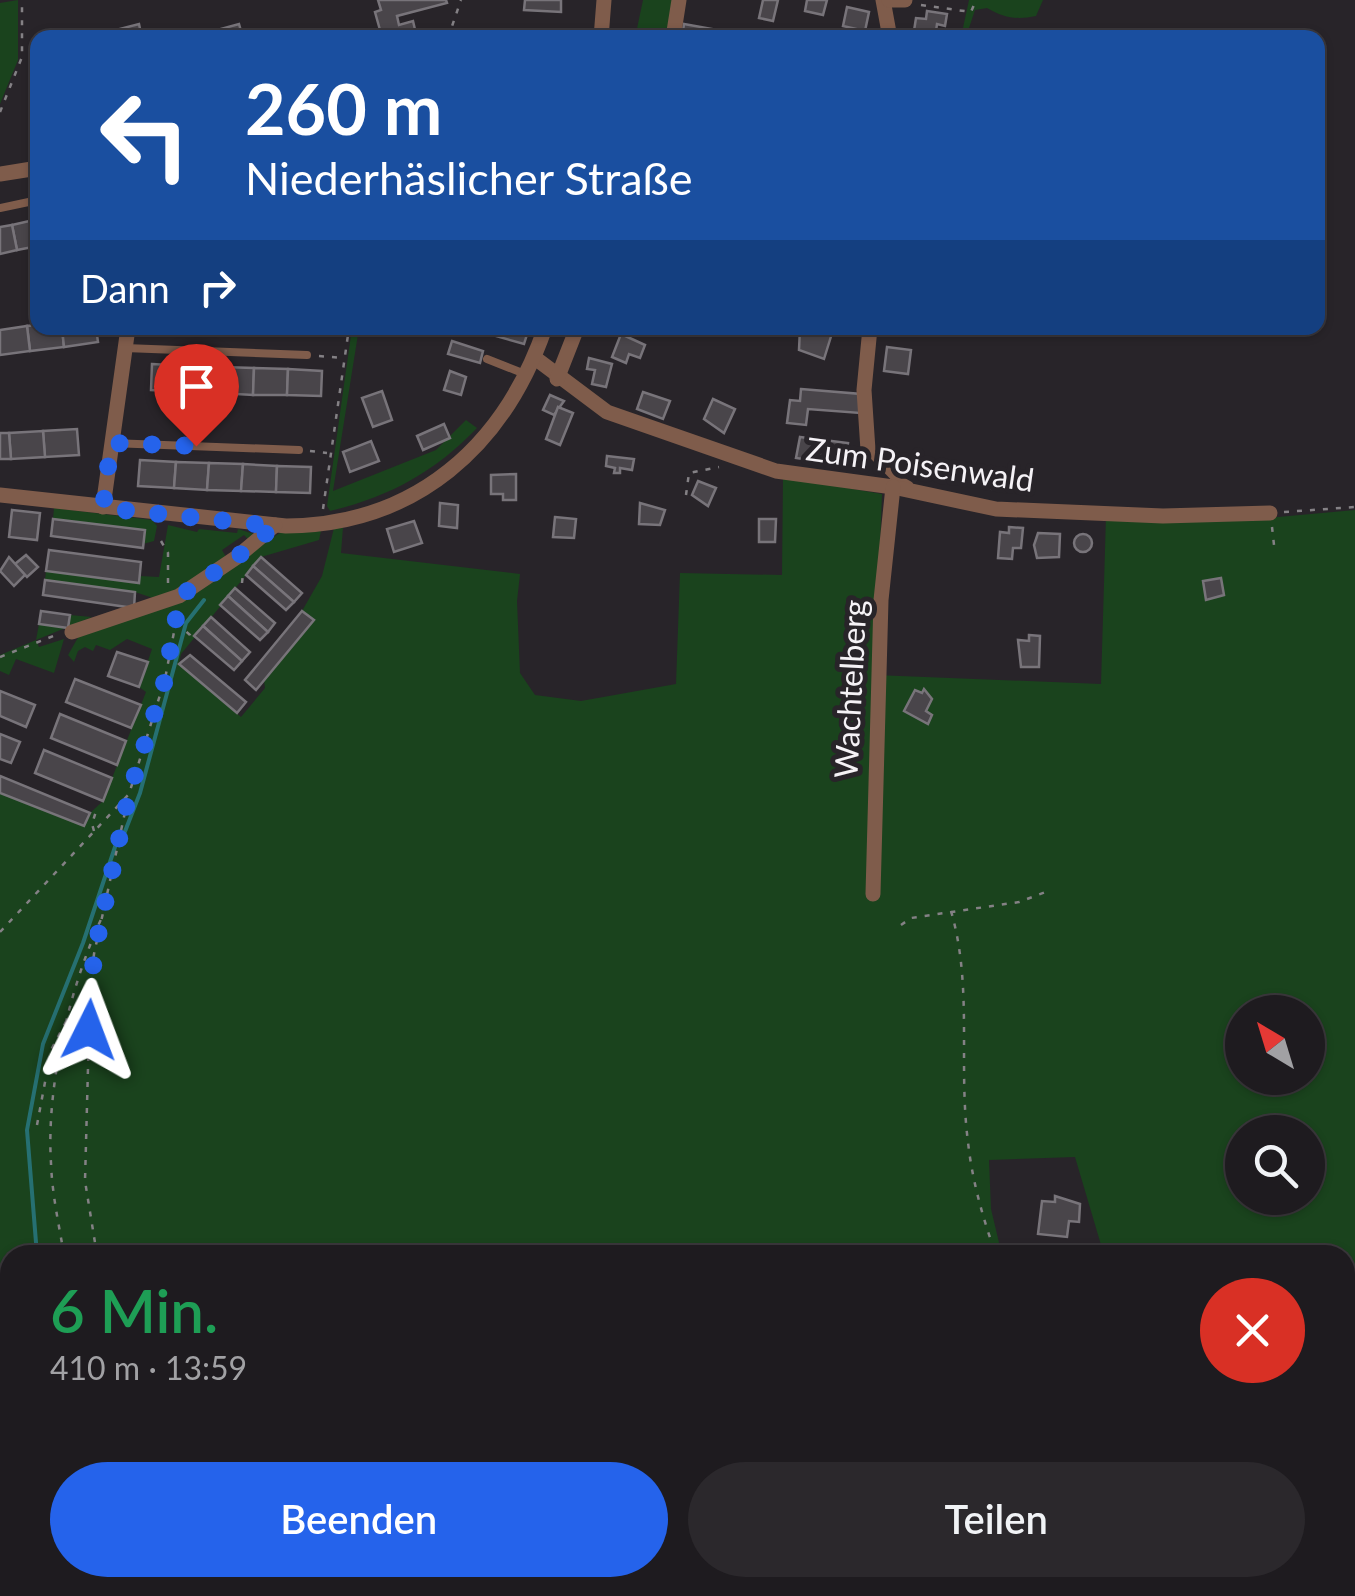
<!DOCTYPE html>
<html lang="de">
<meta charset="utf-8">
<style>
:root{--surface:#1e1b1f;--page:#2b282c;--text:#f1f3f6;--muted:#a1a1a4;--line:#3c393d;--accent:#2563eb}
body{margin:0;font-family:Lato,sans-serif;background:var(--page);color:var(--text);height:100vh;display:flex;flex-direction:column;font-size:38px;white-space:nowrap}
*{box-sizing:border-box;margin:0}
p{font-size:32px;color:var(--muted)}
.icon{flex:none;width:55px;height:55px;fill:none;stroke:currentColor;stroke-width:2;stroke-linecap:round;stroke-linejoin:round}
.map{position:relative;flex:1;overflow:hidden}
.sheet{position:absolute;left:0px;top:1245px;width:1355px;height:352px;display:flex;flex-direction:column;background:var(--surface);border-radius:30px 30px 0 0;box-shadow:0 2px 8px #0004,0 0 0 2px var(--line)}
.sheet>*{flex:none}
.top-card{position:absolute;left:30px;top:30px;width:1295px;height:305px;border-radius:20px;box-shadow:0 2px 8px #0004,0 0 0 2px var(--line);background:#1a4fa0;color:#fff;overflow:hidden}
.needle{width:65px;rotate:322deg}
.fabs{position:absolute;left:1225px;top:995px;display:grid;gap:20px}
.fabs a{display:grid;place-items:center;width:100px;height:100px;border-radius:50%;background:var(--surface);box-shadow:0 2px 8px #0004,0 0 0 2px var(--line);font-size:50px}
.pin{position:absolute;display:grid;place-items:center;width:85px;height:85px;color:#fff;margin:-102px -42px;border-radius:50% 50% 50% 0;rotate:-45deg;box-shadow:0 0 10px #0007}
.pin .icon{rotate:45deg}
.me{position:absolute;width:110px;margin:-55px;rotate:3deg;stroke-linejoin:round;filter:drop-shadow(0 0 8px #0008)}
.turn{display:flex;align-items:center;gap:35px;height:210px;padding:0 50px;font-size:45px}
.turn .icon{width:130px;height:130px;stroke-width:2.5}
.turn b{display:block;font-size:70px;line-height:85px}
.then{display:flex;align-items:center;height:95px;padding:0 50px;background:#0003;gap:20px;font-size:38px}
.round{display:grid;place-items:center;flex:none;width:105px;height:105px;border-radius:52px;background:var(--page)}
.summary{display:flex;align-items:center;justify-content:space-between;height:170px;padding:0 50px}
h1{font-size:60px;font-weight:600;line-height:75px;color:#1e9e55}
.primary-button{display:flex;gap:20px;margin-top:auto;padding:20px 50px}
.primary-button a{flex:1;height:115px;border-radius:60px;background:var(--accent);color:#fff;font-size:40px;font-weight:600;line-height:115px;text-align:center}
.primary-button a+a{background:var(--page);color:var(--text)}
.map>svg:first-child{display:block}
</style>
<div class="map">
<svg width="1355" height="1596" viewBox="0 0 1355 1596">
<rect width="100%" height="100%" fill="#282429"/>
<g fill="#1a431d" fill-rule="evenodd">
<polygon points="18,0 18,60 0,104 0,3"/>
<polygon points="643,0 675,0 669,37 635,38"/>
<path d="M969 0H1043L1036 16C1017 20 1004 18 987 8L975 10 966 37H961Z"/>
<path d="M352 328H359L333 491 436 450 466 420 477 428C435 472 389 497 330 511L327 506Z"/>
<path d="M783 477 882 494 875 675 1101 684 1106 516 1267 518 1355 510V1596H0V793L84 826 90 813 103 801 146 692 139 687 152 649 127 639 110 650 96 645 93 651 85 647 78 651 74 662 68 655 80 634 164 607 280 533 321 531 319 540 261 557 181 654 179 663 241 717 265 688 264 680 313 621 302 611 322 576 334 528 343 527 341 553 520 574 517 601 520 673 535 695 581 701 676 684 680 573 782 575ZM1242 1012H1308V1078H1242ZM1242 1132H1308V1198H1242ZM1075 1157 1104 1255H1345V1588H10V1255H1002L991 1209 989 1160Z"/>
<polygon points="54,508 152,520 157,526 154,541 143,544 145,530 53,519"/>
<polygon points="168,525 197,532 199,529 237,533 238,529 254,534 250,541 244,535 222,550 226,557 177,591 153,598 135,592 45,580 46,571 138,583 140,576 159,577"/>
<polygon points="70,615 92,617 36,640 39,647 64,639 54,673 16,659 9,675 0,671 0,655 36,640 39,624 68,628"/>
</g>
<g fill="none" stroke-linecap="round" stroke-linejoin="round">
<g stroke="#267072" stroke-width="4">
<polyline points="124,834 140,793 186,623 204,600"/>
<polyline points="37,1255 27,1130 43,1044 83,943 118,838"/>
<polyline points="109,1588 119,1596"/>
<polyline points="96,1594 99,1588"/>
</g>
</g>
<g fill="#49454a" stroke="#78747a" stroke-width="2.5">
<polygon points="378,0 446,0 447,3 397,16 399,25 413,21 417,38 350,38 380,30 375,12 381,10"/>
<polygon points="525,0 561,0 561,12 524,10"/>
<polygon points="763,0 778,0 773,21 759,18"/>
<polygon points="807,0 827,0 823,15 805,11"/>
<polygon points="847,7 869,12 865,31 843,26"/>
<polygon points="927,11 947,14 945,26 937,24 935,38 913,37 916,18 926,19"/>
<polygon points="139,24 142,38 85,38"/>
<polygon points="239,24 243,38 188,38"/>
<polygon points="684,24 712,29 711,38 682,38"/>
<polygon points="38,219 38,246 17,250 12,225"/>
<polygon points="12,225 17,250 0,254 0,227"/>
<polygon points="38,325 62,328 64,347 30,351 27,326"/>
<polygon points="27,326 30,351 0,355 0,330"/>
<polygon points="62,328 96,328 98,342 64,347"/>
<polygon points="468,328 529,328 524,344"/>
<polygon points="800,328 833,330 824,359 799,350"/>
<polygon points="621,334 645,345 640,358 629,354 626,363 612,357"/>
<polygon points="452,341 483,351 480,363 448,354"/>
<polygon points="887,347 911,350 908,374 884,371"/>
<polygon points="589,358 612,364 606,387 592,384 595,370 587,369"/>
<polygon points="152,364 187,366 186,392 151,390"/>
<polygon points="187,366 221,367 219,393 186,392"/>
<polygon points="221,367 254,368 253,395 219,393"/>
<polygon points="254,368 288,369 287,395 253,395"/>
<polygon points="288,369 322,371 321,396 287,395"/>
<polygon points="450,371 466,377 461,395 444,390"/>
<polygon points="801,389 861,394 860,413 808,409 806,425 787,423 790,400 800,401"/>
<polygon points="382,391 392,420 373,427 362,398"/>
<polygon points="643,392 670,401 663,419 637,409"/>
<polygon points="550,395 564,401 554,415 543,410"/>
<polygon points="713,399 735,409 724,433 704,419"/>
<polygon points="558,407 573,413 560,445 546,439"/>
<polygon points="444,424 450,438 423,450 417,436"/>
<polygon points="77,429 79,455 45,457 43,431"/>
<polygon points="43,431 45,457 11,459 9,433"/>
<polygon points="0,433 9,433 11,459 0,459"/>
<polygon points="800,437 848,443 845,465 796,458"/>
<polygon points="371,441 379,461 350,472 343,452"/>
<polygon points="607,456 634,459 632,470 620,468 620,473 614,473 615,468 606,466"/>
<polygon points="140,460 176,462 174,488 138,486"/>
<polygon points="176,462 209,463 207,490 174,488"/>
<polygon points="209,463 243,464 241,491 207,490"/>
<polygon points="243,464 277,466 276,492 241,491"/>
<polygon points="277,466 311,467 310,493 276,492"/>
<polygon points="994,470 1015,472 1013,491 992,489"/>
<polygon points="516,474 516,500 503,500 503,494 491,494 491,475"/>
<polygon points="698,481 716,488 708,506 692,495"/>
<polygon points="440,503 458,505 457,528 439,526"/>
<polygon points="640,503 665,510 660,525 639,524"/>
<polygon points="12,510 40,513 37,540 9,537"/>
<polygon points="555,517 576,519 574,538 553,537"/>
<polygon points="53,519 145,530 143,548 51,536"/>
<polygon points="759,519 776,519 775,542 759,542"/>
<polygon points="414,521 422,543 394,552 387,529"/>
<polygon points="1009,527 1023,528 1021,548 1013,548 1012,559 998,558 1000,532 1009,533"/>
<polygon points="1038,533 1060,534 1059,557 1037,558 1034,545"/>
<circle cx="1083" cy="543" r="9"/>
<polygon points="49,550 141,562 139,583 46,571"/>
<polygon points="26,555 38,567 27,577 15,564"/>
<polygon points="9,557 25,575 14,586 0,571"/>
<polygon points="261,557 302,593 294,602 253,566"/>
<polygon points="253,566 294,602 286,610 246,575"/>
<polygon points="1221,578 1224,595 1206,600 1203,581"/>
<polygon points="45,580 135,592 134,608 43,595"/>
<polygon points="235,588 275,623 268,632 228,596"/>
<polygon points="228,596 268,632 260,640 220,605"/>
<polygon points="41,611 70,615 68,628 39,624"/>
<polygon points="302,611 314,620 256,690 245,680"/>
<polygon points="211,617 250,652 242,661 203,626"/>
<polygon points="203,626 242,661 234,670 194,636"/>
<polygon points="1029,635 1040,636 1039,667 1021,667 1018,640 1029,641"/>
<polygon points="117,652 148,662 139,687 108,676"/>
<polygon points="190,655 246,702 237,713 179,664"/>
<polygon points="75,679 141,705 131,728 66,702"/>
<polygon points="924,689 932,699 926,711 932,715 928,724 904,711 915,690 922,693"/>
<polygon points="0,691 35,705 26,727 0,716"/>
<polygon points="60,714 126,741 117,765 51,738"/>
<polygon points="0,734 20,742 11,763 0,759"/>
<polygon points="44,750 112,778 103,801 35,773"/>
<polygon points="0,776 90,813 84,826 0,793"/>
<polygon points="1055,1196 1080,1204 1079,1222 1069,1221 1067,1237 1038,1234 1042,1201 1055,1202"/>
</g>
<g fill="none" stroke-linecap="round" stroke-linejoin="round">
<g stroke="#848185" stroke-width="2.5" stroke-dasharray="5 8" stroke-linecap="butt">
<polyline points="921,5 971,12 976,0"/>
<polyline points="448,38 461,0"/>
<polyline points="0,112 22,57 22,0"/>
<polyline points="319,356 344,358"/>
<polyline points="310,451 327,453"/>
<polyline points="686,495 689,473 719,467"/>
<polyline points="323,509 349,328"/>
<polyline points="1284,512 1355,507"/>
<polyline points="1272,527 1274,545"/>
<polyline points="161,541 168,553 168,583"/>
<polyline points="242,583 243,573"/>
<polyline points="177,623 190,635 190,643"/>
<polyline points="0,657 56,635"/>
<polyline points="94,831 92,824 97,808"/>
<path d="M951 911C973 986 958 1065 968 1142 972 1180 983 1219 996 1255"/>
<polyline points="901,925 911,918 1019,902 1051,890"/>
<polyline points="0,932 129,794 165,679 178,611"/>
<polyline points="37,1125 51,1050 70,1014"/>
<path d="M64 1255C59 1225 52 1194 51 1163 46 1086 70 985 103 915"/>
<polyline points="97,1255 85,1181 90,992 94,954 129,794"/>
<polyline points="1345,1340 1355,1321"/>
<polyline points="1345,1577 1349,1596"/>
<polyline points="154,1588 159,1596"/>
<polyline points="170,1588 172,1596"/>
<polyline points="658,1588 660,1596"/>
<polyline points="1021,1588 1023,1596"/>
</g>
<g stroke="#7f5c4b" stroke-width="8">
<polyline points="0,208 38,200"/>
<polyline points="125,348 307,355"/>
<polyline points="487,359 525,374"/>
<polyline points="111,443 299,450"/>
<polyline points="868,450 893,476 909,485"/>
</g>
<g stroke="#7f5c4b" stroke-width="15">
<polyline points="883,0 890,38"/>
<polyline points="889,0 905,0"/>
<polyline points="601,38 604,0"/>
<polyline points="673,38 679,0"/>
<polyline points="0,174 38,168"/>
<polyline points="535,358 607,412 776,471 893,487 996,509 1163,516 1270,513"/>
<polyline points="557,379 577,328"/>
<polyline points="868,450 864,390 870,328"/>
<path d="M0 495 286 526C416 525 504 446 545 328"/>
<polyline points="103,507 128,328"/>
<polyline points="72,632 179,596 237,557 275,525"/>
<polyline points="873,894 881,600 893,487"/>
</g>
</g>
<g fill="none" stroke-linecap="round" stroke-linejoin="round">
<polyline stroke="#2563eb" stroke-width="18" stroke-dasharray="0 32.4" points="89,1030 94,954 129,794 165,680 180,596 237,557 275,526 103,508 111,443 196,446"/>
</g>
<g text-anchor="middle" stroke-width="10" stroke-linejoin="round" paint-order="stroke">
<g font-size="32" fill="#f5f2f6" stroke="#282429">
<text transform="translate(920 465) rotate(8)" y="11">Zum Poisenwald</text>
<text transform="translate(851 689) rotate(-87)" y="11">Wachtelberg</text>
</g>
</g>
</svg>
<div class="fabs">
<a><svg class="needle" viewBox="-14 -14 28 28"><path d="M0-13l5 13h-10z" fill="#e53935"/><path d="M0 13l5-13h-10z" fill="#a1a1a4"/></svg></a>
<a><svg class="icon" aria-label="search" viewBox="0 0 24 24"><circle cx="10" cy="10" r="6"/><path d="M15 15l6 6"/></svg></a>
</div>
<div class="pin" style="left:196px;top:446px;background:#d93025"><svg class="icon" aria-label="arrive" viewBox="0 0 24 24"><path d="M6 21V4h12l-3 4 3 4H6"/></svg></div>
<svg class="me" style="left:89px;top:1030px" viewBox="-20 -20 40 40"><path d="M0-17L14 15 0 8-14 15z" fill="#2563eb" stroke="#fff" stroke-width="4"/></svg>
<div class="top-card">
<div class="turn"><svg class="icon" aria-label="left" viewBox="0 0 24 24"><path d="M17 20v-9H6M10 6l-5 5 5 5"/></svg><div><b>260 m</b>Niederhäslicher Straße</div></div>
<div class="then">Dann<svg class="icon" aria-label="right" viewBox="0 0 24 24"><path d="M7 20v-9h11M14 6l5 5-5 5"/></svg></div>
</div>
<section class="sheet">
<div class="summary"><div><h1>6 Min.</h1><p>410 m · 13:59</p></div><a class="round" style="background:#d93025;color:#fff"><svg class="icon" aria-label="close" viewBox="0 0 24 24"><path d="M6 6l12 12M18 6L6 18"/></svg></a></div>
<div class="primary-button"><a>Beenden</a><a>Teilen</a></div>
</section>
</div>
